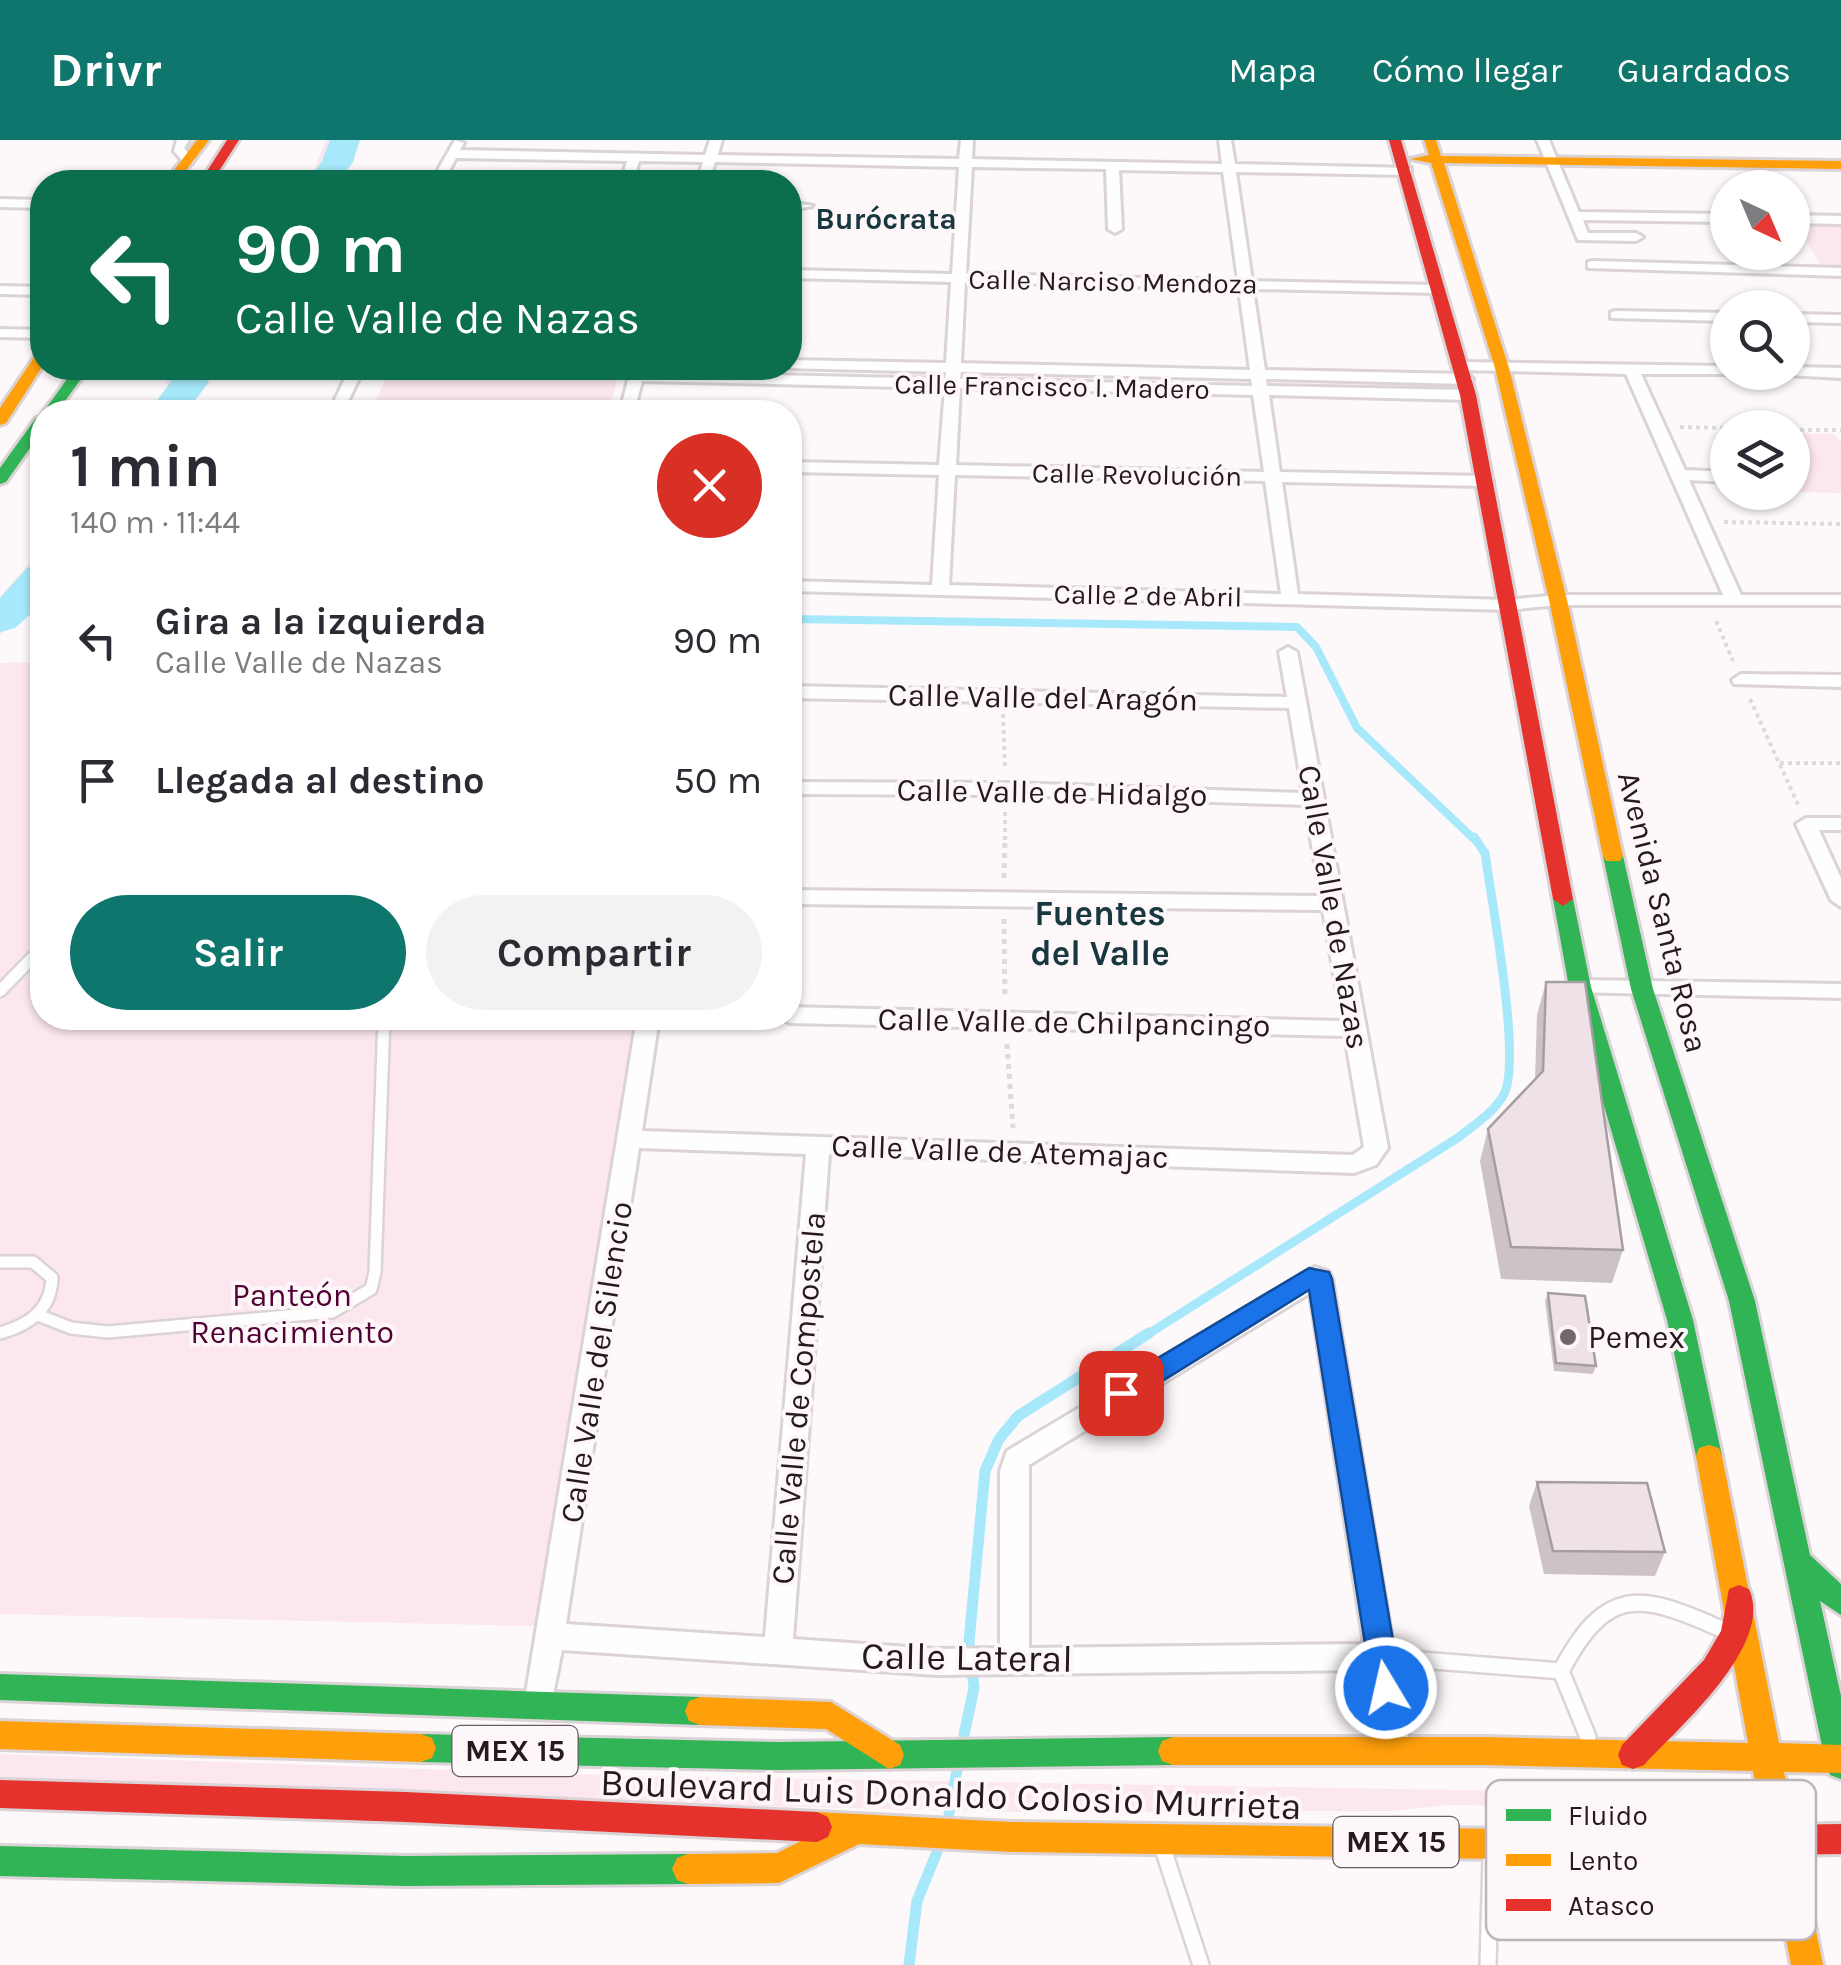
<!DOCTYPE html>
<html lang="es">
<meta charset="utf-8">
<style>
:root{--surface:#fff;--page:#f2f2f3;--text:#2b2b33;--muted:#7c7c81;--accent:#0f766e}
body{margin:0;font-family:Karla,sans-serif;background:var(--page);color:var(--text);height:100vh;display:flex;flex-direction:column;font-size:38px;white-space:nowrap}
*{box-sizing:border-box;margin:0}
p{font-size:32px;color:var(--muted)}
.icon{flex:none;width:55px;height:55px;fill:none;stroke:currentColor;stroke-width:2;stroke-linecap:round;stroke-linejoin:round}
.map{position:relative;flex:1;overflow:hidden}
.details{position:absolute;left:30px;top:260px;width:772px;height:630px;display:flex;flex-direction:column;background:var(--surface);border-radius:40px;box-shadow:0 2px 8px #0004}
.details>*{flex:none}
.banner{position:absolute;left:30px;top:30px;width:772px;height:210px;border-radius:40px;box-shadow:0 2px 8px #0004;background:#0b6e4f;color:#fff;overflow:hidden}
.needle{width:65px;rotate:136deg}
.controls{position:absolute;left:1710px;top:30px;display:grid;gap:20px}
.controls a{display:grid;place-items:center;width:100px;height:100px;border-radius:50%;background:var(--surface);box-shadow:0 2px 8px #0004;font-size:50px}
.pin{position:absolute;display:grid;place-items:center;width:85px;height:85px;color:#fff;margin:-42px;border-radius:20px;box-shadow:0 5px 15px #0006}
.me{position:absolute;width:110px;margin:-55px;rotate:351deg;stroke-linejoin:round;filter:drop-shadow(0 0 8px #0008)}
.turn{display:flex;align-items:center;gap:35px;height:210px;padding:0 40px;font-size:45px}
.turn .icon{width:130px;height:130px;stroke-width:2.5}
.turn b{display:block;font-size:70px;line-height:85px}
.round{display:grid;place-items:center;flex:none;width:105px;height:105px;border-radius:52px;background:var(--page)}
.summary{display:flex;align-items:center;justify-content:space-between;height:170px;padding:0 40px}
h1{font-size:60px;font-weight:700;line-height:75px}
.cta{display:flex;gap:20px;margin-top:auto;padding:20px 40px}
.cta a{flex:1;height:115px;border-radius:60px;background:var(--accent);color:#fff;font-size:40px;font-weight:700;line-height:115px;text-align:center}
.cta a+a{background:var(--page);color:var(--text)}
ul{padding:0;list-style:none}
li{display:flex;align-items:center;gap:30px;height:140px;padding:0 40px}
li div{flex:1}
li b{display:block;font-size:38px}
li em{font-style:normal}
header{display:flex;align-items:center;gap:60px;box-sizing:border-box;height:140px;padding:0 50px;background:var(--accent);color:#fff}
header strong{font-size:48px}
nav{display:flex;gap:55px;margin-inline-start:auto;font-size:35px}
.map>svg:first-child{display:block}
</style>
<header>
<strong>Drivr</strong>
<nav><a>Mapa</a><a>Cómo llegar</a><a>Guardados</a></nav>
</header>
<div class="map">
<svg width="1841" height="1825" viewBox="0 0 1841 1825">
<rect width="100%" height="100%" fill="#fdf8fa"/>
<g fill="#fce6f0">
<path d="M326 0H359C349 20 339 18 331 42H302L315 28Z"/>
<polygon points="1795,84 1841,85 1841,125 1821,125"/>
<polygon points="157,228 205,228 211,238 186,272 149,272 169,247"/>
<polygon points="391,228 621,228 608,272 370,272"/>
<polygon points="1793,293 1833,294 1841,301 1841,353 1793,352 1793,325 1796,324"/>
<polygon points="42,409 42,459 0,495 0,457"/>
<polygon points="42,522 42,878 637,878 538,1486 0,1474 0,523"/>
<polygon points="0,1614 625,1636 1755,1655 1751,1668 1449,1665 1390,1671 1015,1672 0,1648"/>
</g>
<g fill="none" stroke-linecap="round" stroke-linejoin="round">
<g stroke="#a7e9fb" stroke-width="8">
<polyline points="39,441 42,446"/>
<polyline points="790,479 1297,487 1316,507 1357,588 1475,700"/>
</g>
<path stroke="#a7e9fb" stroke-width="9" d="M1145 1196 1459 997C1475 984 1494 973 1504 954 1522 919 1491 759 1485 713L1474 697"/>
<g stroke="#a7e9fb" stroke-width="11">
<polyline points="964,1595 974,1548 969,1502 985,1331 999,1299 1018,1276 1149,1193"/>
<polyline points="949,1673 957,1630"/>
<polyline points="909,1825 917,1761 937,1712"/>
</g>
<g fill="#a7e9fb" fill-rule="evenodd">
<polygon points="330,0 360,0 353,22 338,42 307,42 322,21"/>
<polygon points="161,228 198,228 209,242 186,272 148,272 171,242"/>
<polygon points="42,424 42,464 15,488 0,492 0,458 27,428"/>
</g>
<g stroke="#dbd3d6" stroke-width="16">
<g id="lane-far1">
<polyline points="0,851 32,818"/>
<path d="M0 1122H33L52 1138C51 1170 29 1185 0 1193"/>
<polyline points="38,1175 71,1188 108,1192 332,1172 371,1149 375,1132 384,878"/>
</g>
</g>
<g stroke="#dbd3d6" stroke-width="20">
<g id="lane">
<path d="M1383 1517 1561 1531C1606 1446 1639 1452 1721 1489"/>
<polyline points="1561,1531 1588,1597"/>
<polyline points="1165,1715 1201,1825"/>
<polyline points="1488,1825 1491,1718"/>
</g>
</g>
<g stroke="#dbd3d6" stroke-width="6">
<g id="street">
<polygon points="177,0 189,0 184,8 194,20 192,23 184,23 174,11"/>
<path d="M455 0 464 3 460 10 705 15 710 0H722L718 15 959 19 961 0H973L972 19 1222 24 1219 0H1231L1235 24 1411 28V34L1406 35 1236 32 1252 141 1436 145 1443 149 1436 153 1253 149 1265 230 1465 234 1473 239 1465 244 1266 239 1267 246 1468 250 1476 255 1468 260 1269 255 1280 332 1485 336 1493 341 1485 346 1282 342 1298 454 1507 460 1558 455H1723L1626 234 1461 230 1454 226 1461 222 1728 226V232L1733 234H1641L1685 330 1728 332V342L1689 340 1741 455H1841V465H1558L1507 470 790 451V441L932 445 939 335 790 332V322L939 325 945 248 642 241 634 272H620L631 228H645V232L945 239 946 232 786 228H790V220L946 223 951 142 790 138V130L952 134 959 27 715 22 709 42H697L703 22 639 21 633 42H621L627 21 456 18 443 42H431ZM972 27 1106 29 1108 89 1115 93 1122 89 1119 30 1223 32 1238 140 966 134ZM965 142 1239 149 1250 230 961 223ZM961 232 1251 239 1252 246 960 239ZM960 248 1253 255 1264 332 956 325ZM955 335 1265 341 1281 454 949 445Z"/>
<polygon points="1537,0 1549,0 1579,72 1728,74 1728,82 1583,80 1588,93 1636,93 1643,97 1636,101 1578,100"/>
<polygon points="0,59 42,60 42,68 0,67"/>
<polygon points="790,62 813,66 790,70"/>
<polygon points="1792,75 1841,76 1841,84 1792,83"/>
<polygon points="1593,121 1841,128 1841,136 1588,128 1588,122"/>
<polygon points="0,146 42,147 42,155 0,154"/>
<polygon points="1616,171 1728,173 1728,181 1611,178 1611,172"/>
<polygon points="1792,174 1841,175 1841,183 1792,182"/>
<polygon points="0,189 42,190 42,198 0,197"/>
<polygon points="1792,227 1841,228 1841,238 1787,235 1785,232 1792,232"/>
<polygon points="350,228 364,228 343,272 329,272"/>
<path d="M1288 507 1297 512 1388 1008 1376 1025 1354 1033 829 1014 793 1499 937 1509 1000 1508V1331L1007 1311 1315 1127 1329 1132 1332 1139 1410 1608 1406 1618 1395 1622 1384 1618 1380 1608 1368 1530 937 1535 562 1510 549 1575 539 1579 529 1575 524 1565 637 878H659L642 991 1353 1015 1364 1007 1345 896 790 883 780 878H790V867L1342 881 1323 770 790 764V750L1321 756 1305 665 1005 655 790 654V642L1005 643 1303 653 1289 568 790 558V546L1287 557 1279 512ZM639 1008 806 1014 765 1497 566 1484ZM1310 1153 1364 1504 1029 1508V1325Z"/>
<polygon points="1741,534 1841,535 1841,547 1734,544 1732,540"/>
<polygon points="1806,678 1841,678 1841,690 1819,690 1841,738 1841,767 1831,760 1796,684"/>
<polygon points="1580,840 1841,844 1841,858 1572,852 1569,847 1572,842"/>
</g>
</g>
<g stroke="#dbd3d6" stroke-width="6">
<g id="fast">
<polygon points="75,228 89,228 57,272 42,274"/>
<polygon points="42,276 42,291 6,342 0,344 0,328 36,278"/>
<polygon points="1613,710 1623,716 1653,849 1755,1161 1810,1415 1841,1444 1841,1475 1820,1461 1841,1556 1841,1639 1830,1635 1826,1625 1729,1161 1631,849 1603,716"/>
<polygon points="1563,752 1573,759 1591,847 1693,1180 1722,1316 1719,1324 1709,1327 1699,1324 1696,1316 1667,1180 1569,847 1553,759"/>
<polygon points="0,1534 700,1557 711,1561 715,1571 711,1581 700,1585 0,1560"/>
<polygon points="421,1594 777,1602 1173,1597 1184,1601 1188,1611 1184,1621 1173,1625 777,1630 421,1622 410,1618 406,1608 410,1598"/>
<polygon points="0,1706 405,1716 688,1714 699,1718 704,1729 699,1740 688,1744 405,1746 0,1736"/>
</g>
</g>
<g stroke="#dbd3d6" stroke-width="6">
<g id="slow">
<polygon points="197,0 209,0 177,42 165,42"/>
<polygon points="1424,0 1436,0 1441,16 1841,21 1841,29 1444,23 1509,228 1567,460 1623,716 1620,721 1606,721 1603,716 1549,460 1495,228 1431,23 1410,19 1429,15"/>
<polygon points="42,212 42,227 6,283 0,285 0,268 37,213"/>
<polygon points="1709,1305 1719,1308 1722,1316 1779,1603 1841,1605 1841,1633 1784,1632 1823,1825 1791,1825 1753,1631 1484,1625 1173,1625 1162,1621 1158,1611 1162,1601 1173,1597 1484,1597 1748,1603 1696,1316 1699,1308"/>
<polygon points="700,1557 831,1562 900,1605 904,1615 900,1625 889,1629 826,1589 700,1585 689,1581 685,1571 689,1561"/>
<polygon points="0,1581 421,1594 432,1598 436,1608 432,1618 421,1622 0,1609"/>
<polygon points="817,1672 1011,1682 1503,1689 1514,1693 1519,1704 1514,1715 1503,1719 1011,1712 859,1704 779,1743 688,1744 677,1740 672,1729 677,1718 688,1714 777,1713 807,1698 802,1687 806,1677"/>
</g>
</g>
<g stroke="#dbd3d6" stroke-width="6">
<g id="jam">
<polygon points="227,0 239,0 212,42 200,42"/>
<polygon points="1389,0 1401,0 1476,255 1573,759 1563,766 1553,759 1460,255"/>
<path d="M1739 1445 1749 1449C1775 1505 1678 1588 1644 1625L1633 1629 1622 1625 1618 1615 1622 1605 1704 1520 1721 1491 1729 1449Z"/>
<polygon points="0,1640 405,1652 817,1672 828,1677 832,1687 828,1697 817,1702 405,1682 0,1668"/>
<polygon points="1841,1684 1841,1714 1503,1719 1492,1715 1487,1704 1492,1693 1503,1689"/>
</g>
</g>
<g stroke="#dcdadb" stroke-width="4" stroke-dasharray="4 4" stroke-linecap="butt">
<polyline points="1680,287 1728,288"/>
<polyline points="1792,290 1841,290"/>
<polyline points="1724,382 1841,384"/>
<polyline points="1716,481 1733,521"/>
<polyline points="1750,559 1799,667"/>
<polyline points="1003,574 1005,628"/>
<polyline points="1780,623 1841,623"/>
<polyline points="1005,700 1005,669"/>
</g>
<g stroke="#dcdadb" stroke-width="5" stroke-dasharray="5 5" stroke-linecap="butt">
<polyline points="1004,738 1005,697"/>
<polyline points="1004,779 1005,858"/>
<polyline points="1007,904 1013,988"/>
</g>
<use href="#lane-far1" stroke="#fffefe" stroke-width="11"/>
<use href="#lane" stroke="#fffefe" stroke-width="15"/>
<use href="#street" fill="#fffefe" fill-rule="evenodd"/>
<use href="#fast" fill="#30b455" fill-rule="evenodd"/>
<use href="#slow" fill="#ff9f0a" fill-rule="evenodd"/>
<use href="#jam" fill="#e5322d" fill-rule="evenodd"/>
</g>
<g fill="#cdc2c7">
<polygon points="1546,842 1623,1110 1612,1143 1501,1139 1480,1021 1488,989 1535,940 1537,875"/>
<polygon points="1548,1153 1596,1226 1593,1234 1554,1231 1545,1161"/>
<polygon points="1537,1342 1665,1412 1655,1436 1544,1434 1529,1366"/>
</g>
<g fill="#eee1e7" stroke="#a79ea2" stroke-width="2.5">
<polygon points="1546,842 1585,842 1623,1110 1511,1107 1488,989 1543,931"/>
<polygon points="1548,1153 1585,1156 1596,1226 1556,1223"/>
<polygon points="1537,1342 1647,1343 1665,1412 1553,1411"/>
</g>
<polygon fill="#1a73e8" stroke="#114b97" stroke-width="2.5" points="1309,1128 1329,1132 1332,1139 1401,1548 1397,1557 1386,1561 1376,1557 1372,1548 1309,1150 1130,1261 1121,1264 1111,1261 1107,1253 1111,1246"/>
<circle fill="#71686c" stroke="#fef7fa" stroke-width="4" cx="1568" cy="1197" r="10"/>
<g text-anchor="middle" stroke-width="8" stroke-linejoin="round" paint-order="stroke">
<g font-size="28" fill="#261a20" stroke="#fef7fa">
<text transform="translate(1113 141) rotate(1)" y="10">Calle Narciso Mendoza</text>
<text transform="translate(1052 246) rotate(1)" y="10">Calle Francisco I. Madero</text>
<text transform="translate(1137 334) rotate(1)" y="10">Calle Revolución</text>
<text transform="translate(1148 455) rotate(1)" y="10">Calle 2 de Abril</text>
</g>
<g font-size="30" font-weight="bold" fill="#183840" stroke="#fef7fa">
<text x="886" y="89">Burócrata</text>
</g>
<g fill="#fef7fa" stroke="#675c61" stroke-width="2.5">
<rect x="452.5" y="1586" width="125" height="50" rx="8"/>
<rect x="1333.5" y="1677" width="125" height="50" rx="8"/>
</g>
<g font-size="30" font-weight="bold" fill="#261a20">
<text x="515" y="1621">MEX 15</text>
<text x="1396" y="1712">MEX 15</text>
</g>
<g font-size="32" fill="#261a20" stroke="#fef7fa">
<text transform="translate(1043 557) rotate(1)" y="11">Calle Valle del Aragón</text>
<text transform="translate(1052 652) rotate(1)" y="11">Calle Valle de Hidalgo</text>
<text transform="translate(1334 767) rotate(80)" y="11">Calle Valle de Nazas</text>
<text transform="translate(1663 772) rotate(76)" y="11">Avenida Santa Rosa</text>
<text transform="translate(1074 882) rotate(1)" y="11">Calle Valle de Chilpancingo</text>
<text transform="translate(1000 1011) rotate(2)" y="11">Calle Valle de Atemajac</text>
<text transform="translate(596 1222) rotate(-81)" y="11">Calle Valle del Silencio</text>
<text transform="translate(798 1258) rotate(-85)" y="11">Calle Valle de Compostela</text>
</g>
<g font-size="32" fill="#510034" stroke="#fef7fa">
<text x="292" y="1166">Panteón<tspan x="292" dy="37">Renacimiento</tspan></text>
</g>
<g font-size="32" fill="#261a20" stroke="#fef7fa" text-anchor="start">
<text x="1588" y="1208">Pemex</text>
</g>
<g font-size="35" font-weight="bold" fill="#183840" stroke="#fef7fa">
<text x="1100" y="785">Fuentes<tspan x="1100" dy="40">del Valle</tspan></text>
</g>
<g font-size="38" fill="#261a20" stroke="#fef7fa">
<text transform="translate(967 1517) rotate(1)" y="13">Calle Lateral</text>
<text transform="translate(951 1654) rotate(2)" y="13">Boulevard Luis Donaldo Colosio Murrieta</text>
</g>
</g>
<rect x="1486" y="1640" width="330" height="160" rx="15" fill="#fef7fa" stroke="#bdb5b9" stroke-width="2.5"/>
<rect x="1506" y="1669" width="45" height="12" fill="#30b455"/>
<rect x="1506" y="1714" width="45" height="12" fill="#ff9f0a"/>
<rect x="1506" y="1759" width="45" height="12" fill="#e5322d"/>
<g font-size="28" fill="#261a20">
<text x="1568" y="1685">Fluido</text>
<text x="1568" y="1730">Lento</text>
<text x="1568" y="1775">Atasco</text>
</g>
</svg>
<div class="controls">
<a><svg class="needle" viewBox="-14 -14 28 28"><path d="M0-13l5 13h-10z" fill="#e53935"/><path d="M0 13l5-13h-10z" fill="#7c7c81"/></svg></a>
<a><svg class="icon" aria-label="search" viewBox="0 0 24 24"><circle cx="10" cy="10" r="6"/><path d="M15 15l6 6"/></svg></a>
<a><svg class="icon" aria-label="layers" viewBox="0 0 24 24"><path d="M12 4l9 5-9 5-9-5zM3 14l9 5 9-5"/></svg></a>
</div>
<div class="pin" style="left:1121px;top:1253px;background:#d93025"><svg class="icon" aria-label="arrive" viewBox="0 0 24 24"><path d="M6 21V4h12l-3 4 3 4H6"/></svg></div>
<svg class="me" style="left:1386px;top:1548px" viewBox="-20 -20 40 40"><circle r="17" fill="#1a73e8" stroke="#fff" stroke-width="3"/><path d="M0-11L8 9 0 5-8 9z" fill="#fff"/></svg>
<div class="banner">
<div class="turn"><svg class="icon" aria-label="left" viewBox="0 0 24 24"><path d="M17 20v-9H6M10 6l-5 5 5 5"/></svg><div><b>90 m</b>Calle Valle de Nazas</div></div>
</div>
<section class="details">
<div class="summary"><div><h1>1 min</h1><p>140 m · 11:44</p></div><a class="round" style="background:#d93025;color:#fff"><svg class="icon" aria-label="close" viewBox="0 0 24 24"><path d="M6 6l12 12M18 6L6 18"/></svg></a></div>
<ul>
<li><svg class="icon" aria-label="left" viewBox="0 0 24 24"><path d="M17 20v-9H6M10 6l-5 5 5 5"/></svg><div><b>Gira a la izquierda</b><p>Calle Valle de Nazas</p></div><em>90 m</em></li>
<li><svg class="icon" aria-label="arrive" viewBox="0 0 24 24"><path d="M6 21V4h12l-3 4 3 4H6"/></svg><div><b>Llegada al destino</b></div><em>50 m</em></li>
</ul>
<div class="cta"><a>Salir</a><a>Compartir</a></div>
</section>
</div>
